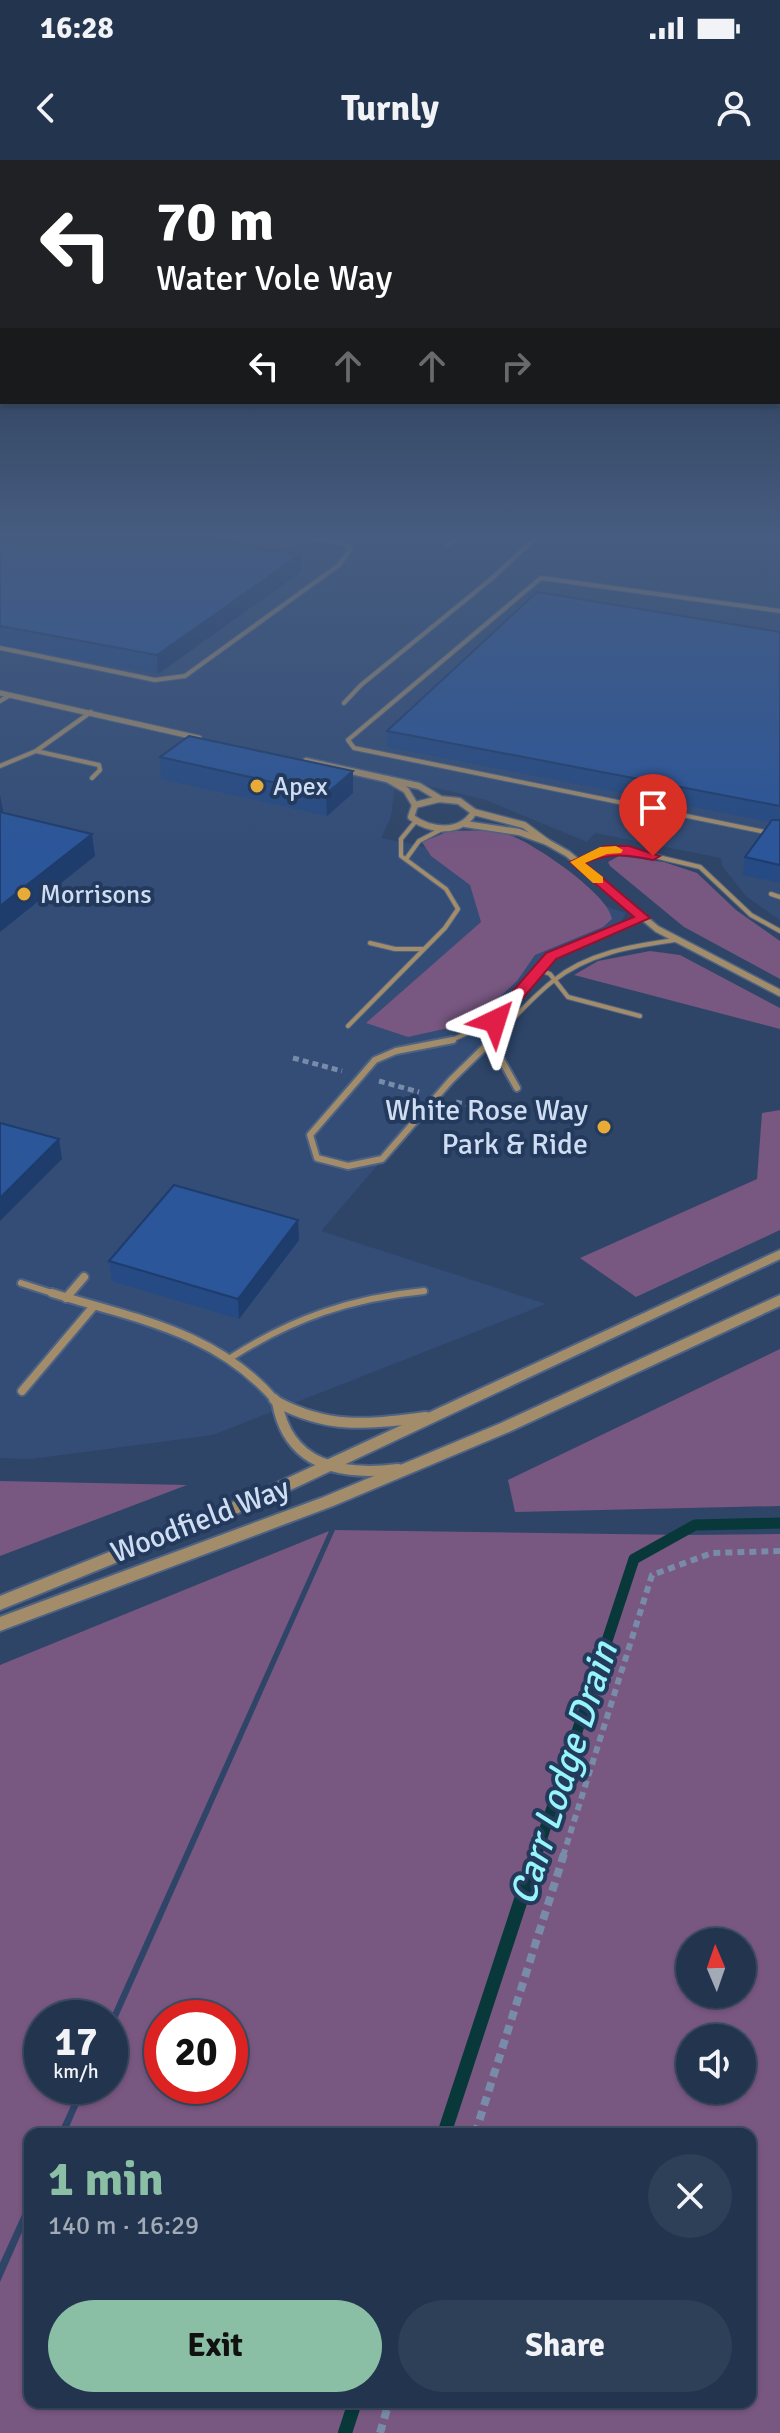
<!DOCTYPE html>
<meta charset="utf-8">
<style>
:root{--surface:#22344e;--page:#2e3f58;--text:#f1f3f6;--muted:#a2aab6;--line:#3f4f66;--accent:#8abfa5}
body{margin:0;font-family:Signika,sans-serif;background:var(--page);color:var(--text);height:100vh;display:flex;flex-direction:column;font-size:30px;white-space:nowrap}
*{box-sizing:border-box;margin:0}
p{font-size:26px;color:var(--muted)}
.icon{flex:none;width:44px;height:44px;fill:none;stroke:currentColor;stroke-width:2;stroke-linecap:round;stroke-linejoin:round}
.map{position:relative;flex:1;overflow:hidden}
.details{position:absolute;left:24px;top:1968px;width:732px;height:280px;display:flex;flex-direction:column;background:var(--surface);border-radius:16px;box-shadow:0 2px 6px #0004,0 0 0 2px var(--line)}
.details>*{flex:none}
.top-card{position:absolute;left:0px;top:0px;width:780px;height:244px;box-shadow:0 2px 6px #0004,0 0 0 2px var(--line);background:#202124;color:#fff;overflow:hidden}
.needle{width:52px;rotate:358deg}
.controls{position:absolute;left:676px;top:1768px;display:grid;gap:16px}
.controls a{display:grid;place-items:center;width:80px;height:80px;border-radius:50%;background:var(--surface);box-shadow:0 2px 6px #0004,0 0 0 2px var(--line);font-size:40px}
.speed{position:absolute;left:24px;top:1840px;display:flex;gap:16px;font-size:40px;font-weight:700;text-align:center}
.speed>*{display:grid;place-content:center;width:104px;height:104px;border-radius:50%;background:var(--surface);box-shadow:0 2px 6px #0004,0 0 0 2px var(--line);line-height:1}
.speed small{font-size:20px;font-weight:400}
.speed .limit{border:12px solid #d22;background:#fff;color:#111}
.pin{position:absolute;display:grid;place-items:center;width:68px;height:68px;color:#fff;margin:-82px -34px;border-radius:50% 50% 50% 0;rotate:-45deg;box-shadow:0 0 8px #0007}
.pin .icon{rotate:45deg}
.me{position:absolute;width:88px;margin:-44px;rotate:41deg;stroke-linejoin:round;filter:drop-shadow(0 0 6px #0008)}
.turn{display:flex;align-items:center;gap:28px;height:168px;padding:0 24px;font-size:36px}
.turn .icon{width:104px;height:104px;stroke-width:2.5}
.turn b{display:block;font-size:56px;line-height:68px}
.lanes{display:flex;align-items:center;height:76px;padding:0 24px;background:#0003;justify-content:center;gap:40px;direction:ltr}
.lanes .off{opacity:.35}
.round{display:grid;place-items:center;flex:none;width:84px;height:84px;border-radius:42px;background:var(--page)}
.overview{display:flex;align-items:center;justify-content:space-between;height:136px;padding:0 24px}
h1{font-size:48px;font-weight:700;line-height:60px;color:var(--accent)}
.primary-button{display:flex;gap:16px;margin-top:auto;padding:16px 24px}
.primary-button a{flex:1;height:92px;border-radius:48px;background:var(--accent);color:#111;font-size:32px;font-weight:700;line-height:92px;text-align:center}
.primary-button a+a{background:var(--page);color:var(--text)}
.status{display:flex;justify-content:space-between;align-items:center;height:56px;padding:0 40px;background:var(--surface);direction:ltr}
.status svg{height:22px;fill:currentColor}
header{display:flex;justify-content:space-between;align-items:center;height:104px;padding:0 24px;background:var(--surface);font-size:36px;font-weight:700}
.map>svg:first-child{display:block}
</style>
<div class="status"><b>16:28</b><svg viewBox="0 0 49 12"><path d="M0 12V9h3v3zM5 12V6h3v6zM10 12V3h3v9zM15 12V0h3v12zM26 1h20v11H26zM47 4h2v5h-2z"/></svg></div>
<header><svg class="icon" aria-label="back" viewBox="0 0 24 24"><path d="M15 5l-7 7 7 7"/></svg>Turnly<svg class="icon" aria-label="person" viewBox="0 0 24 24"><circle cx="12" cy="8" r="4"/><path d="M4 21q1-7 8-7t8 7"/></svg></header>
<div class="map">
<svg width="780" height="2273" viewBox="0 0 780 2273">
<rect width="100%" height="100%" fill="#2e4568"/>
<polygon fill="#334d77" points="0,375 780,375 780,760 747,737 722,706 721,698 595,673 587,682 486,640 396,618 391,657 381,678 417,685 626,753 615,773 558,795 321,1071 546,1144 213,1275 31,1299 0,1298"/>
<g fill="#785781" fill-rule="evenodd">
<path d="M449 671C468 671 488 669 506 674 530 680 610 735 612 759L603 767 535 795 517 821 488 848 462 865 408 877 366 863 481 762 470 725 431 696 422 682Z"/>
<polygon points="619,696 664,702 697,713 736,750 780,781 780,819 684,767 610,706 608,702"/>
<polygon points="650,791 680,795 780,848 780,869 574,815 598,801"/>
<polygon points="780,950 780,1070 636,1137 580,1098 757,1019 762,953"/>
<polygon points="780,1189 780,1346 515,1352 508,1320"/>
<polygon points="0,1321 187,1325 0,1396"/>
<path d="M335 1370 685 1375 780 1374V2273H0V2122L30 2054V2242H750V1974H66L87 1926H110V1875ZM690 1782H742V1834H690ZM230 1858V1926H162V1858ZM690 1878H742V1930H690Z"/>
<polygon points="329,1371 110,1859 42,1858 42,1926 80,1926 58,1974 30,1974 30,2037 0,2103 0,1505"/>
</g>
<g fill="none" stroke-linecap="round" stroke-linejoin="round">
<polyline stroke="#08383a" stroke-width="11" points="536,1696 634,1399 695,1365 780,1363"/>
<g stroke="#08383a" stroke-width="14">
<polyline points="444,1974 536,1694"/>
<polyline points="345,2273 355,2242"/>
</g>
<g stroke="#4e6384" stroke-width="6">
<g id="service-far1">
<polyline points="447,385 464,375"/>
<polyline points="780,451 541,418 348,580 354,588 780,675"/>
<polyline points="0,488 155,520 185,516 339,405 351,389 342,383 295,375"/>
<polyline points="0,541 10,535"/>
<polyline points="344,543 361,525 490,420 539,375"/>
<polyline points="91,552 36,591 99,605 100,610 92,618"/>
<polyline points="0,606 36,591"/>
<polyline points="406,699 419,681 442,669"/>
<polyline points="576,702 605,690 629,690 700,707 751,755 780,771"/>
<polyline points="771,734 780,737"/>
<polyline points="370,783 395,789 423,789"/>
<polyline points="538,809 550,814 568,837 640,856"/>
<polyline points="348,866 445,768 458,749 446,729 401,696 401,679 415,662"/>
<polyline points="496,877 497,882"/>
<polyline points="447,882 495,861 551,796 643,758"/>
<path d="M490 882C511 862 530 839 553 821 588 793 632 786 675 780"/>
</g>
</g>
<g stroke="#4e6384" stroke-width="10">
<g id="service">
<polyline points="453,880 396,891 375,900 310,975 317,998 348,1006 382,999 451,920 492,880"/>
<polyline points="496,880 498,894 517,928"/>
<polyline points="21,1123 52,1133"/>
<path d="M232 1197C293 1158 352 1138 424 1131"/>
</g>
</g>
<g stroke="#4e6384" stroke-width="7">
<polyline id="minor-far3" points="0,533 199,578"/>
</g>
<g stroke="#4e6384" stroke-width="9">
<g id="minor-far2">
<polyline points="306,601 387,619"/>
<path d="M439 639 459 641 474 652C460 675 430 671 411 657L415 645Z"/>
<polyline points="415,645 406,630 387,619 419,626 439,638"/>
<polyline points="465,664 519,672 547,682 524,665 474,652"/>
<polyline points="547,682 568,694 657,769 780,833"/>
</g>
</g>
<g stroke="#4e6384" stroke-width="12">
<g id="minor-far1">
<path d="M52 1133C136 1159 216 1171 276 1241"/>
<polyline points="66,1138 84,1117"/>
<polyline points="22,1231 93,1147"/>
</g>
</g>
<g stroke="#4e6384" stroke-width="14">
<g id="minor">
<polyline points="274,1239 277,1242"/>
<path d="M398 1309C341 1316 288 1306 277 1242 330 1270 369 1264 426 1257"/>
</g>
</g>
<g stroke="#4e6384" stroke-width="4">
<g id="tertiary">
<polygon points="780,1090 780,1099 265,1342 0,1450 0,1436 253,1334"/>
<polygon points="780,1135 780,1146 511,1271 333,1346 0,1471 0,1457 321,1338 501,1263"/>
</g>
</g>
<g stroke="#788ba8" stroke-width="5" stroke-dasharray="6 4" stroke-linecap="butt">
<polyline points="293,898 342,911"/>
<polyline points="379,921 419,932"/>
<polyline points="456,942 521,958"/>
</g>
<polyline stroke="#788ba8" stroke-width="6" stroke-dasharray="7 5" stroke-linecap="butt" points="563,1696 652,1415 712,1393 780,1391"/>
<g stroke="#788ba8" stroke-width="8" stroke-dasharray="9 6" stroke-linecap="butt">
<polyline points="475,1974 564,1694"/>
<polyline points="380,2273 389,2242"/>
</g>
<use href="#service-far1" stroke="#a28c6a" stroke-width="4"/>
<use href="#service" stroke="#a28c6a" stroke-width="6"/>
<use href="#minor-far3" stroke="#a28c6a" stroke-width="5"/>
<use href="#minor-far2" stroke="#a28c6a" stroke-width="6"/>
<use href="#minor-far1" stroke="#a28c6a" stroke-width="8"/>
<use href="#minor" stroke="#a28c6a" stroke-width="10"/>
<use href="#tertiary" fill="#a28c6a" fill-rule="evenodd"/>
</g>
<g fill="#254a84">
<polygon points="0,375 301,394 301,412 158,514 0,485"/>
<polygon points="780,472 780,723 743,715 745,697 770,662 387,587 387,571"/>
<polygon points="160,597 353,611 353,633 327,656 161,619"/>
<polygon points="298,1060 299,1080 239,1159 112,1121 109,1101"/>
</g>
<g fill="#1e3c6c">
<polygon points="301,394 301,412 158,514 157,495"/>
<polygon points="353,611 353,633 327,656 326,634"/>
<polygon points="0,635 4,656 0,659"/>
<polygon points="92,674 95,696 0,772 0,746"/>
<polygon points="59,979 62,999 0,1061 0,1038"/>
<polygon points="298,1060 299,1080 239,1159 238,1139"/>
</g>
<g fill="#2b569a" stroke="#1e3c6c" stroke-width="2">
<polygon points="0,375 187,375 301,394 157,495 0,466"/>
<polygon points="537,432 780,472 780,646 387,571"/>
<polygon points="189,576 353,611 326,634 160,597"/>
<polygon points="0,652 92,674 0,746"/>
<polygon points="772,660 780,660 780,705 745,697"/>
<polygon points="0,963 59,979 0,1038"/>
<polygon points="174,1025 298,1060 238,1139 109,1101"/>
</g>
<linearGradient id="sky" x2="0" y2="1"><stop stop-color="#192639"/><stop offset="0.54" stop-color="#465c80"/><stop offset="1" stop-color="#465c80" stop-opacity="0"/></linearGradient>
<rect width="780" height="693" fill="url(#sky)"/>
<path fill="#e11d48" stroke="#92132f" stroke-width="2" d="M605 686H629L660 696 653 700C627 694 610 693 585 703L650 758 556 799 501 864H490V857L546 793 634 757 570 702Z"/>
<polygon fill="#f59e0b" points="616,686 623,690 621,693 607,694 585,703 603,717 603,723 593,723 570,702 600,687"/>
<g fill="#e8ab37" stroke="#243a5c" stroke-width="3">
<circle cx="257" cy="626" r="8"/>
<circle cx="24" cy="734" r="8"/>
<circle cx="604" cy="967" r="8"/>
</g>
<g text-anchor="middle" stroke-width="8" stroke-linejoin="round" paint-order="stroke">
<g font-size="26" fill="#cfddf3" stroke="#243a5c" text-anchor="start">
<text x="273" y="635">Apex</text>
<text x="40" y="743">Morrisons</text>
</g>
<g font-size="30" fill="#cfddf3" stroke="#243a5c" text-anchor="end">
<text x="588" y="960">White Rose Way<tspan x="588" dy="34">Park &amp; Ride</tspan></text>
</g>
<g font-size="30" fill="#cfddf3" stroke="#243a5c">
<text transform="translate(200 1360) rotate(-21)" y="10">Woodfield Way</text>
</g>
<g font-size="38" font-style="italic" fill="#96f5f9" stroke="#243a5c">
<text transform="translate(563 1613) rotate(-72)" y="13">Carr Lodge Drain</text>
</g>
</g>
</svg>
<div class="controls">
<a><svg class="needle" viewBox="-14 -14 28 28"><path d="M0-13l5 13h-10z" fill="#e53935"/><path d="M0 13l5-13h-10z" fill="#a2aab6"/></svg></a>
<a><svg class="icon" aria-label="sound" viewBox="0 0 24 24"><path d="M4 9h4l5-4v14l-5-4H4zM17 9q2 3 0 6"/></svg></a>
</div>
<div class="speed"><div>17<small>km/h</small></div><div class="limit">20</div></div>
<div class="pin" style="left:653px;top:696px;background:#d93025"><svg class="icon" aria-label="arrive" viewBox="0 0 24 24"><path d="M6 21V4h12l-3 4 3 4H6"/></svg></div>
<svg class="me" style="left:495px;top:861px" viewBox="-20 -20 40 40"><path d="M0-17L14 15 0 8-14 15z" fill="#e11d48" stroke="#fff" stroke-width="4"/></svg>
<div class="top-card">
<div class="turn"><svg class="icon" aria-label="left" viewBox="0 0 24 24"><path d="M17 20v-9H6M10 6l-5 5 5 5"/></svg><div><b>70 m</b>Water Vole Way</div></div>
<div class="lanes"><svg class="icon" aria-label="left" viewBox="0 0 24 24"><path d="M17 20v-9H6M10 6l-5 5 5 5"/></svg><svg class="icon off" aria-label="ahead" viewBox="0 0 24 24"><path d="M12 20V5M6 11l6-6 6 6"/></svg><svg class="icon off" aria-label="ahead" viewBox="0 0 24 24"><path d="M12 20V5M6 11l6-6 6 6"/></svg><svg class="icon off" aria-label="right" viewBox="0 0 24 24"><path d="M7 20v-9h11M14 6l5 5-5 5"/></svg></div>
</div>
<section class="details">
<div class="overview"><div><h1>1 min</h1><p>140 m · 16:29</p></div><a class="round"><svg class="icon" aria-label="close" viewBox="0 0 24 24"><path d="M6 6l12 12M18 6L6 18"/></svg></a></div>
<div class="primary-button"><a>Exit</a><a>Share</a></div>
</section>
</div>
